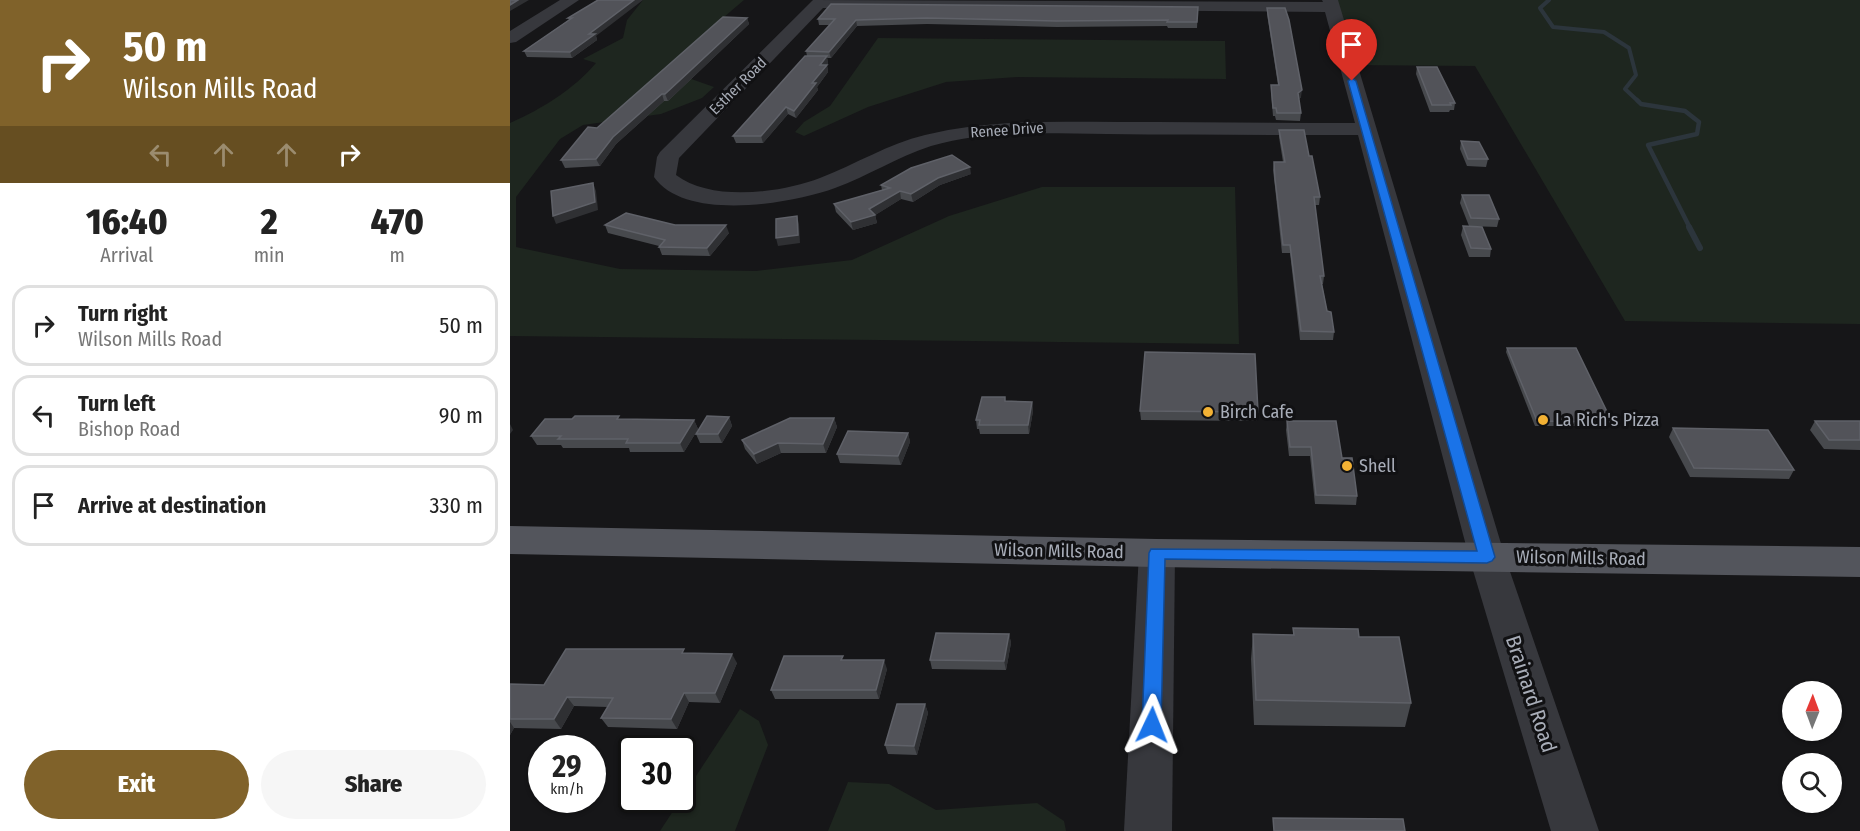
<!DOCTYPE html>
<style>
:root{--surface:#fff;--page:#f6f6f6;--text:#222;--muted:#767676;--line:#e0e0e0;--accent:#80622a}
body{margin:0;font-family:"Fira Sans Condensed",sans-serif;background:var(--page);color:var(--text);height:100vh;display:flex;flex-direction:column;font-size:22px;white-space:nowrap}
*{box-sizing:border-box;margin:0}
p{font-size:20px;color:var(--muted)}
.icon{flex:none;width:33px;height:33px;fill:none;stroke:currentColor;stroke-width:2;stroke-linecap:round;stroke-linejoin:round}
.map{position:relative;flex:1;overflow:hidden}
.drawer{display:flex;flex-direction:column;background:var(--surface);width:510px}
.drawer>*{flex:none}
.top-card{background:#80622a;color:#fff;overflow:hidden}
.needle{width:39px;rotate:1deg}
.fabs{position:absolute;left:1272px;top:681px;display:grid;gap:12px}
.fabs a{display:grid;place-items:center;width:60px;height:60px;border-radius:50%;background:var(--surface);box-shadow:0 2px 4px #0004;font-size:30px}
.speed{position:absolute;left:18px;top:735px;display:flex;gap:12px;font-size:30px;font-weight:700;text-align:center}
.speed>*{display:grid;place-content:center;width:78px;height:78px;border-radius:50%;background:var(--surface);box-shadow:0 2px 4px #0004;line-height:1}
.speed small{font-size:15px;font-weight:400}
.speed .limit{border:3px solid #111;border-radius:9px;background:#fff;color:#111}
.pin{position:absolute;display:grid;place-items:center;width:51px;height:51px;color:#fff;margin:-62px -26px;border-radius:50% 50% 50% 0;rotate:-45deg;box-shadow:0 0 6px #0007}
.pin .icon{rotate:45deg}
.me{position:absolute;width:66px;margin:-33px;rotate:2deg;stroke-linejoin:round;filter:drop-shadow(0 0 4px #0008)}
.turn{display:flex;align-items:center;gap:21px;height:126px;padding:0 24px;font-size:27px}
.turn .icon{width:78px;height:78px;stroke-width:2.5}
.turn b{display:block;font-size:42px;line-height:51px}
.lanes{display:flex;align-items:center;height:57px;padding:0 24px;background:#0003;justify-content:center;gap:30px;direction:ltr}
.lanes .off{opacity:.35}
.eta{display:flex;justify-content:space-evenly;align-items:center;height:102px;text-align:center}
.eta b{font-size:36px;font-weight:800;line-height:42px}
.action{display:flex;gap:12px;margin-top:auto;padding:12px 24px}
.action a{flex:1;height:69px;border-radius:36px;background:var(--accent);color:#fff;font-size:24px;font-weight:800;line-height:69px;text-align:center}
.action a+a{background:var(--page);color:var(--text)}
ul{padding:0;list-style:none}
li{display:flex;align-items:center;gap:18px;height:81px;margin:0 12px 9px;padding:0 12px;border:3px solid var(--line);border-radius:18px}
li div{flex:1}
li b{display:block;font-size:22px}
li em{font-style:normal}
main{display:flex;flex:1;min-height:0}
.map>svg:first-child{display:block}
</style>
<main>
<section class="drawer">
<div class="top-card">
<div class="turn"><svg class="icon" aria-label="right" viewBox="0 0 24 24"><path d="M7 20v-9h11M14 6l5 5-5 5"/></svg><div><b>50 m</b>Wilson Mills Road</div></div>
<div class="lanes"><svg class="icon off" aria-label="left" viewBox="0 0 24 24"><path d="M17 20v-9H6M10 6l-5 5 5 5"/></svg><svg class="icon off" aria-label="ahead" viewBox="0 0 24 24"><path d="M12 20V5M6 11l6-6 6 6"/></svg><svg class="icon off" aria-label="ahead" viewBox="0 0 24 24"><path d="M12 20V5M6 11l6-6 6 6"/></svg><svg class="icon" aria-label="right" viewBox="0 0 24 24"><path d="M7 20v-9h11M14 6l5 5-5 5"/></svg></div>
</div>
<div class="eta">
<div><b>16:40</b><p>Arrival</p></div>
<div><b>2</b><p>min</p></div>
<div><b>470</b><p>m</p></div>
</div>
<ul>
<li><svg class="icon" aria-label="right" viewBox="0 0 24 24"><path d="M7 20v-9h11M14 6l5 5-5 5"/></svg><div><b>Turn right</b><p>Wilson Mills Road</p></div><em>50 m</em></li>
<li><svg class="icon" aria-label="left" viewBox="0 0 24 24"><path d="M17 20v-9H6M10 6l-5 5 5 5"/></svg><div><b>Turn left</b><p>Bishop Road</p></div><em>90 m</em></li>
<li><svg class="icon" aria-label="arrive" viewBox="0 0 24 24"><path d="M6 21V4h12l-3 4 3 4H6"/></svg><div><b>Arrive at destination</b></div><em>330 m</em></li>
</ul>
<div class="action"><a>Exit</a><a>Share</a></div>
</section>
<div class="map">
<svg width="1350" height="831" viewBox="0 0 1350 831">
<rect width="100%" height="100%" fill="#161618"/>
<g fill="#1e261f">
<path d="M133 0H234L153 69 204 87 192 98 151 114 73 125 50 139 6 197V247L110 269 246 271 342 260 439 216 532 187H725L729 344 0 336V123C32 109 64 89 86 63L73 59 113 38 117 20Z"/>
<polygon points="820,0 1350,0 1350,324 1115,321 965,66 838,65"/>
<polygon points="368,38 715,41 716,79 507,77 436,82 358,107 294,136 285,132 294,122 320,106"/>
<polygon points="230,709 249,721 258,745 225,831 150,831"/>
<polygon points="338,782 379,784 426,810 527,803 554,821 556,831 318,831"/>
</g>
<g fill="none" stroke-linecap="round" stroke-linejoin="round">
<polyline stroke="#2c353c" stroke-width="4" points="1039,0 1030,8 1043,27 1094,32 1119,48 1126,75 1115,89 1129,102"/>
<polyline stroke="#2c353c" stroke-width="4.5" points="1127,100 1131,104 1175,111 1189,122 1187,134 1138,145 1180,228"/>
<polyline stroke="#2c353c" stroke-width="6" points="1179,227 1190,248"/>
<g fill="#37383d" fill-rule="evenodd">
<polygon points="50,0 69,0 6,42 0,43 0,31"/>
<path d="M303 0 813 2 812 0H828L995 557 1089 831H1041L959 557 848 135C764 135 681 135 597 134 539 134 478 129 421 146 387 157 358 176 325 188 281 204 175 222 144 177L147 157 150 152ZM313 8 815 12 845 123C766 123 687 122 609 122 544 122 479 119 415 135 378 144 346 164 310 178 271 193 201 202 166 175L169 158Z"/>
<polygon points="647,539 660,543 665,553 662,831 614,831 629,553 634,543"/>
</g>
<polygon fill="#53555c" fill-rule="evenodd" points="0,526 647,539 1350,547 1350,577 647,567 0,554"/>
</g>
<g fill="#47494d">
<polygon points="88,0 86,36 87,40 62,58 17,57 14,51 59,20 58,18"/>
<polygon points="688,7 687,28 658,28 657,26 547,27 417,24 347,26 321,58 317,58 318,63 317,65 318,72 307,87 308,90 286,118 278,114 253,143 226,143 223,136 297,56 296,51 320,25 309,25 308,19"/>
<polygon points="757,8 791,97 789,99 791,113 790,121 766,120 765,116 763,116 761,92 761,85 768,85 757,14"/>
<polygon points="237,18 239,24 158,101 154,101 106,144 90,166 55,168 51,160 87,128"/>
<polygon points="907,67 945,103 944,110 940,110 939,112 920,112 906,74"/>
<polygon points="769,130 799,156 810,197 809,205 805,205 814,276 813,284 812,284 817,311 824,332 823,340 790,340 780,253 772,253 765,187 763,170 764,162 773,162 769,137"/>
<polygon points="951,141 978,159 976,167 957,166 950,149"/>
<polygon points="461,174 430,185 403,202 391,199 365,215 367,223 343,230 326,212 324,204 372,190 371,185"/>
<polygon points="952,195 989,219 987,227 959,226 950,203"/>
<polygon points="95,225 165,225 219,233 200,256 152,255 149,247 149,246 98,233"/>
<polygon points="953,226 981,249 980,257 959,257 951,235"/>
<polygon points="997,348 1102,422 1101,426 1025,426 996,352"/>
<polygon points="496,401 522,402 523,411 519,434 470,434 469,429 467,429 466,420"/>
<polygon points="630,411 748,412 747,421 631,420"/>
<polygon points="219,417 222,426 212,443 190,443 186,434"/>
<polygon points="324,418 327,427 316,453 271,453 247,464 235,449 232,440"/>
<polygon points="111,419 184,420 188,429 174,452 120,452 119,448 53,448 51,445 27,445 21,436"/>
<polygon points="777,421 832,458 847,496 846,505 805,504 800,456 779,456 776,430"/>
<polygon points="1305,421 1350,421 1350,450 1314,449 1300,430"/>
<polygon points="1163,428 1284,470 1279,479 1180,477 1159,437"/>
<polygon points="398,433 400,442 391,465 330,463 327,454"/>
<polygon points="783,628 849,637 901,703 895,727 744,725 741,659 743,634 783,635"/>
<polygon points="499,634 501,643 496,670 422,669 420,660"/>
<polygon points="176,653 227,663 210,703 179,702 167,729 98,727 91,718 98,707 64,706 51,729 4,728 0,735 0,684 34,685"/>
<polygon points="334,660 377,669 369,699 265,699 261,690"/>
<polygon points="415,704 418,713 407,755 378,754 375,745"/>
</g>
<g fill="#2f3033">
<polygon points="8,0 19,0 0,11 0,5"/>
<polygon points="124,0 133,0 86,36 87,40 62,58 60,52 79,34"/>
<polygon points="237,18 239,24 158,101 155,94"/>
<polygon points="346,20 347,26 321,58 319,52"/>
<polygon points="317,56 318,63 312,72 317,65 318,72 307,87 308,90 286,118 284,111 302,83 310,65"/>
<polygon points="792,90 791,97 787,100 788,93"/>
<polygon points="152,94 154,101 106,144 90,166 86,159 103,137"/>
<polygon points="276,107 278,114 253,143 251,136"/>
<polygon points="460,167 461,174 430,185 403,202 401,194 428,178"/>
<polygon points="83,183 86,191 88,210 46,224 43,216"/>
<polygon points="390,191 391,199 364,216 365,215 367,223 343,230 341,222 359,209"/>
<polygon points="287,216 289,224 290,243 268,246 266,238"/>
<polygon points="216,225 219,233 200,256 197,248"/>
<polygon points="522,402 523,411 519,434 518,425"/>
<polygon points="219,417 222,426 212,443 208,434"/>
<polygon points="324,418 327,427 316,453 313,444"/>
<polygon points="184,420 188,429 174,452 170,443"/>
<polygon points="0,424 3,430 0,434"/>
<polygon points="398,433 400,442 391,465 388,456"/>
<polygon points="268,443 271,453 247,464 244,454"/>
<polygon points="499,634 501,643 496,670 494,661"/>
<polygon points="222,654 227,663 210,703 205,693"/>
<polygon points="374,660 377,669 369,699 366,690"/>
<polygon points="174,693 179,702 167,729 161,719"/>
<polygon points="57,697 64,706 51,729 44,719"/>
<polygon points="415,704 418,713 407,755 404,746"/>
<polygon points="0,722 4,728 0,735"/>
</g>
<g fill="#525359" stroke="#5f6168" stroke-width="1.5">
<polygon points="0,0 8,0 0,5"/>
<polygon points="88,0 124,0 79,34 85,34 60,52 14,51 62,18 58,18"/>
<polygon points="321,4 688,7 687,22 657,22 658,20 546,21 416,18 346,20 319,52 296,51 325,19 308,19"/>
<polygon points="757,8 775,8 779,20 792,90 788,93 791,113 767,113 766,108 763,108 761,85 769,85"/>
<polygon points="213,17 237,18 155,94 152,94 103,137 86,159 51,160 78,127 87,128"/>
<polygon points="295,56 317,56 310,65 317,65 302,83 306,83 284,111 276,107 251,136 223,136"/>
<polygon points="907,67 927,67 945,103 940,103 941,105 922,105"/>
<polygon points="769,130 794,130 799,156 802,156 810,197 804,197 814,276 810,276 817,311 821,312 824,332 791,331 780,245 773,245 765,179 764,162 775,162"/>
<polygon points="951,141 969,142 978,159 958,159"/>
<polygon points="442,155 460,167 428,178 401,194 390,191 359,209 365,215 341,222 324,204 380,188 371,185 401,168"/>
<polygon points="83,183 85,202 43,216 41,191"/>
<polygon points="952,195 979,195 989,219 961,218"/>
<polygon points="116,213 165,225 216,225 197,248 149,247 155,240 95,225"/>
<polygon points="287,216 288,235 266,238 266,219"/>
<polygon points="953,226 972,227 981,249 961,248"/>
<polygon points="997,348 1066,348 1102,422 1027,421"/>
<polygon points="635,352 745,354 748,412 630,411"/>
<polygon points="472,397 495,397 495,401 522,402 518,425 469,425 470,420 466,420"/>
<polygon points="65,416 109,416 107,419 184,420 170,443 116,443 118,439 48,439 51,436 21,436 35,419 62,419"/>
<polygon points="197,416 219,417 208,434 186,434"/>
<polygon points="280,418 324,418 313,444 268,443 244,454 232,440"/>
<polygon points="777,421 826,421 832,458 842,458 847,496 806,495 801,447 780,447"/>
<polygon points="1305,421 1350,421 1350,440 1319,440"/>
<polygon points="1163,428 1258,430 1284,470 1184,468"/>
<polygon points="338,431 398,433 388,456 327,454"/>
<polygon points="783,628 848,629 849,637 889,637 901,703 746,700 743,634 784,635"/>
<polygon points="426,633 499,634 494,661 420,660"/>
<polygon points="56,649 174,649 172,653 222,654 205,693 174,693 161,719 91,718 103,698 57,697 44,719 0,719 0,684 34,685"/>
<polygon points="274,656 333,656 331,660 374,660 366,690 261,690"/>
<polygon points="387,704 415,704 404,746 375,745"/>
<polygon points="763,818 893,819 895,831 764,831"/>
</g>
<polygon fill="#1a73e8" stroke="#114b97" stroke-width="1.5" points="842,78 846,81 985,557 982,561 977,563 655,559 651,725 648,731 642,733 635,731 632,725 639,553 641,549 967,551 838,81"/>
<g fill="#f2b134" stroke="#111113" stroke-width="2">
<circle cx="698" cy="412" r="6"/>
<circle cx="1033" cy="420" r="6"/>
<circle cx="837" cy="466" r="6"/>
</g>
<g text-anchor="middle" stroke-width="6" stroke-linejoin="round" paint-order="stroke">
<g font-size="15" fill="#a8adb8" stroke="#111113">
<text transform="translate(228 86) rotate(-45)" y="5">Esther Road</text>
<text transform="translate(497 130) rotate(-4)" y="5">Renee Drive</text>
</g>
<g font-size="18" fill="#a8adb8" stroke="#111113" text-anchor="start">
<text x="710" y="418">Birch Cafe</text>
<text x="1045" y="426">La Rich's Pizza</text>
<text x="849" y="472">Shell</text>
</g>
<g font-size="18" fill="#a8adb8" stroke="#111113">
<text transform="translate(549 551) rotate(1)" y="6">Wilson Mills Road</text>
<text transform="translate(1071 558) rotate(1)" y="6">Wilson Mills Road</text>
</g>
<g font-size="21" fill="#a8adb8" stroke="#111113">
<text transform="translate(1021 694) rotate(72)" y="7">Brainard Road</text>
</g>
</g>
</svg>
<div class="fabs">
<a><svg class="needle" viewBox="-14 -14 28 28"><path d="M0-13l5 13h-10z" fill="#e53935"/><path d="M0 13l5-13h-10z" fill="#767676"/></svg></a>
<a><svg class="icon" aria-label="search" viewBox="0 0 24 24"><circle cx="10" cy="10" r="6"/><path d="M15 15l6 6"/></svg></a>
</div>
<div class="speed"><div>29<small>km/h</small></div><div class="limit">30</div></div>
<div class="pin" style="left:842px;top:81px;background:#d93025"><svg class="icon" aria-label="arrive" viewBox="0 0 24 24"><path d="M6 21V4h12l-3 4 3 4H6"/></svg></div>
<svg class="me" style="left:642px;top:725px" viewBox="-20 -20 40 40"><path d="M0-17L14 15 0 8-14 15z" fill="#1a73e8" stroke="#fff" stroke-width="4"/></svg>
</div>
</main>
